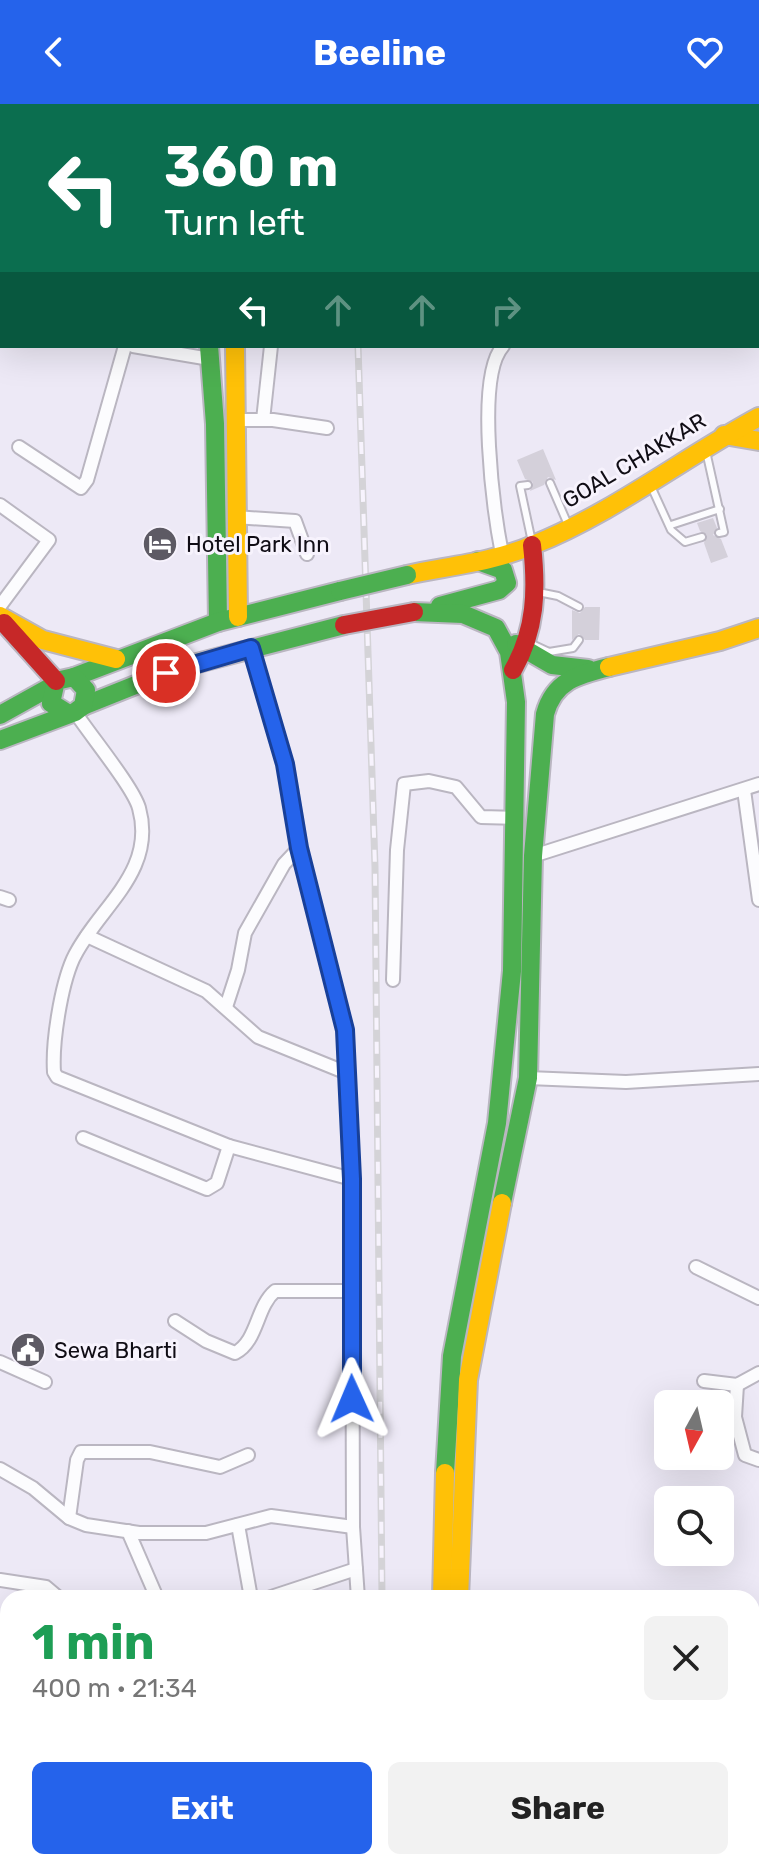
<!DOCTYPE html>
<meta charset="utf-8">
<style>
:root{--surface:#fff;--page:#f2f2f2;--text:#222;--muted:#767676;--accent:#2563eb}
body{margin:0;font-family:Rubik,sans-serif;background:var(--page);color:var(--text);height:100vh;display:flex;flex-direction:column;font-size:30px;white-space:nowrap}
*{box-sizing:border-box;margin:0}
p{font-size:26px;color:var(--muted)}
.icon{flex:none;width:44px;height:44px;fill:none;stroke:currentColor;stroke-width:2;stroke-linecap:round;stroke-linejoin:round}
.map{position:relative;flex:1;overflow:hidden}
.sheet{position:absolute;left:0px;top:1486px;width:760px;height:280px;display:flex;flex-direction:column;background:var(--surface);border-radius:24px 24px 0 0;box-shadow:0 8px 32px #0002}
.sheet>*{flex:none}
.hud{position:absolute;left:0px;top:0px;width:760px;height:244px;box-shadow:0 8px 32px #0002;background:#0b6e4f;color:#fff;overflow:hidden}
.needle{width:52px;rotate:188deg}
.fabs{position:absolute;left:654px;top:1286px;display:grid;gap:16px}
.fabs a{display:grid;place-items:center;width:80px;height:80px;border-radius:12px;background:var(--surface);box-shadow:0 8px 32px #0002;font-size:40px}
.pin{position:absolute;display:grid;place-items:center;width:68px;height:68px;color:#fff;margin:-34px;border:4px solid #fff;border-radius:50%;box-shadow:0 2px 8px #0007}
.me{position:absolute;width:88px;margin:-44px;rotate:359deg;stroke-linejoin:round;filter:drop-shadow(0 0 6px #0008)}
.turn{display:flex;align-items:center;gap:28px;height:168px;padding:0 32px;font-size:36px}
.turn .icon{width:104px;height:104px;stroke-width:2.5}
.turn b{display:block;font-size:56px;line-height:68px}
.lanes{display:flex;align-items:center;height:76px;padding:0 32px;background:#0003;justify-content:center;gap:40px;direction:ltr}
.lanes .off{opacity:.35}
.round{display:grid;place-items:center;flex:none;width:84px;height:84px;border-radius:12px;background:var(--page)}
.overview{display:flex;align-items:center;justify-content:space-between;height:136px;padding:0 32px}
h1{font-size:48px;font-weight:700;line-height:60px;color:#1e9e55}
.primary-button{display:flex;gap:16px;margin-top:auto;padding:16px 32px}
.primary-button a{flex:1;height:92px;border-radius:12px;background:var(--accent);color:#fff;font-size:32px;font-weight:700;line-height:92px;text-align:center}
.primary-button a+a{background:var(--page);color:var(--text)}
header{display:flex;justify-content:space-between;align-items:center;height:104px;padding:0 32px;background:var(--accent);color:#fff;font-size:36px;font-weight:700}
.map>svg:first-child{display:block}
</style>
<header><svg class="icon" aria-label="back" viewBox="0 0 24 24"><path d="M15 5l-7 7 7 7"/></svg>Beeline<svg class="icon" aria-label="heart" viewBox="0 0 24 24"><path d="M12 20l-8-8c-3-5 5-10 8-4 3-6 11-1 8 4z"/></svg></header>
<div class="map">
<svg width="759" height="1766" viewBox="0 0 759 1766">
<rect width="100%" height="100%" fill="#ede9f6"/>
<g fill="#d4d0da">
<polygon points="543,345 556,376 548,373 544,381 530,387 533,378 525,375 517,356"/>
<polygon points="713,414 717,424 713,431 721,435 728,453 711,459 704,439 707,431 700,427 697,419"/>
<polygon points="585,503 600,503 599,536 585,536 579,530 572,536 572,506 580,509"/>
</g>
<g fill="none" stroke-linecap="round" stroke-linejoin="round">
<g stroke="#bab6c1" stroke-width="10">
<g id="lane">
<polyline points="758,29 759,29"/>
<polyline points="758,129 759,129"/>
<polyline points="706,347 724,428 719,429"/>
<polyline points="550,379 569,423"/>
<polyline points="650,380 671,426 685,438 702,433"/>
<polyline points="528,381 520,382 532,438"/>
<polyline points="671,421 720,405"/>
<polyline points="538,488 558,492 579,503"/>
<polyline points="534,541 549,548 573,544 579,536"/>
</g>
</g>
<g stroke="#bab6c1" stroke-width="16">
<g id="street">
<polyline points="85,2 85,0"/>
<polyline points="758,224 759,224"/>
<polyline points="133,242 210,255"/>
<polyline points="235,316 273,316 327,324"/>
<polyline points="263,316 271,242"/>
<polyline points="19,343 81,384 87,376 125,242"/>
<polyline points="0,401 49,436 0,502"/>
<polyline points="235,413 295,417 307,450"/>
<path d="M502 450C494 409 475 273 503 242"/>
<polyline points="251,544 285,660 299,744 345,926 352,1075 353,1423 358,1494"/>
<path d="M75 608C90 631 133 683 139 704 157 769 97 804 73 855 61 882 52 938 54 968L57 973 229 1042 217 1079 207 1085 83 1034"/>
<polyline points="744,686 759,796"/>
<polyline points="533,752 759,680"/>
<polyline points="0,793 9,796"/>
<polyline points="87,832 206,887 258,933 347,969"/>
<polyline points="393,876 397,746 404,680 429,677 456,683 481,713 516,714"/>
<polyline points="226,903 238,866 245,829 284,760 299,744"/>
<polyline points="528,974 626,978 759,970"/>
<polyline points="229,1042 352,1075"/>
<polyline points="696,1163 759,1194"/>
<path d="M175 1217 206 1237 235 1249C258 1237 256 1203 275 1187H352"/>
<polyline points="0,1258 45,1278"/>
<polyline points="704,1277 737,1281 759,1269"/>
<polyline points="737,1281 735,1313 745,1351 759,1356"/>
<polyline points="0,1365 33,1384 69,1414 86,1421 139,1429 206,1429 271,1412 353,1423"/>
<polyline points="69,1414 77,1356 81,1348 150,1348 220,1363 248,1351"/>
<polyline points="238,1421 251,1494"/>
<polyline points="128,1427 157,1494"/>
<polyline points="0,1476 46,1483 59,1494"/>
<polyline points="268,1494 356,1465"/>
<polyline points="752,1525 759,1526"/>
<polyline points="752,1650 759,1650"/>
<polyline points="0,1663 8,1675"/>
<polyline points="221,1758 230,1766"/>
<polyline points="365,1758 365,1766"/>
<polyline points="108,1766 114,1762 128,1766"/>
<polyline points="585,1766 585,1758"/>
</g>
</g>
<g stroke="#bab6c1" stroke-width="22">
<g id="fast">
<polyline points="203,0 203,2"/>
<polyline points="209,242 215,320 218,518"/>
<polyline points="440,502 499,486 507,479 503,466 478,457"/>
<polyline points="414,508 463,510 496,524 509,548 516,598 512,867 497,1019 452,1252 445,1369"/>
<polyline points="516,540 552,561 588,565"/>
<polyline points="74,573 218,518 340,487"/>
<polyline points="83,602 178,564 344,521"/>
<polyline points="0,611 52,582"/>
<polyline points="0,636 75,608 83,602 86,586 74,573 56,577 51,599 67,609"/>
<path d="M502 1099 528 974 533 752 545 610C554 577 577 571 609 563"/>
<polyline points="458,1758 458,1766"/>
</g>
</g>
<g stroke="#bab6c1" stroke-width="22">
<g id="slow">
<polyline points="225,0 225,2"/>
<polyline points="235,242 238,513"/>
<polyline points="724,331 759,337"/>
<path d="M407 471C449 462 493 458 533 441 613 409 683 354 759 313"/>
<polyline points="0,512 43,536 116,555"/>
<polyline points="609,563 720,537 759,524"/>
<polyline points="442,1494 445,1369"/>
<polyline points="459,1494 468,1276 502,1099"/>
</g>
</g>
<g stroke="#bab6c1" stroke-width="22">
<g id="jam">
<polyline points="4,519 56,577"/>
<path d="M513 566C536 526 537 486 532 441"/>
<polyline points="434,1758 434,1766"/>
</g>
</g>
<use href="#lane" stroke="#fcfcfe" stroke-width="6"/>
<use href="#street" stroke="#fcfcfe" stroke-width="12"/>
<use href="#fast" stroke="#4caf50" stroke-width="18"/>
<use href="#slow" stroke="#ffc107" stroke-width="18"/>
<use href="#jam" stroke="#c62828" stroke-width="18"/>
<g stroke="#d4d3d7" stroke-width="7">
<g id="rail">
<polyline points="357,0 357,2"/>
<polyline points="358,242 375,763 382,1494"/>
<polyline points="396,1758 396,1766"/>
</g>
</g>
<use href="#rail" stroke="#f7f3fd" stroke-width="4" stroke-dasharray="12" stroke-linecap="butt"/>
<g stroke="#bab6c1" stroke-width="22" stroke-linecap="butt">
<polyline id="fast-bridge" points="340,487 407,471"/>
</g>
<g stroke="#bab6c1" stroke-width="22" stroke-linecap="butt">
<polyline id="jam-bridge" points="344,521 414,508"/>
</g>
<use href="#fast-bridge" stroke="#4caf50" stroke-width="18"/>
<use href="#jam-bridge" stroke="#c62828" stroke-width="18"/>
</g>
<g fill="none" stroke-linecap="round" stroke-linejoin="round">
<g stroke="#184099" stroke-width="20">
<polyline id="route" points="166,569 251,544 285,660 299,744 345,926 352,1075 352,1295"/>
</g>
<use href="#route" stroke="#2563eb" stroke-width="14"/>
</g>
<defs>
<g id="hotel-disc" transform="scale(1.8)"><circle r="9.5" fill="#5d5a64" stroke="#f7f3fd"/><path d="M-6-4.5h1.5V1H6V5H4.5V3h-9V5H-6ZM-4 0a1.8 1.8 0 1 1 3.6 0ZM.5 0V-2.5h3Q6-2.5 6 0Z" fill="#fff"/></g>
<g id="civic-disc" transform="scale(1.8)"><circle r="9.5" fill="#5d5a64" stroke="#f7f3fd"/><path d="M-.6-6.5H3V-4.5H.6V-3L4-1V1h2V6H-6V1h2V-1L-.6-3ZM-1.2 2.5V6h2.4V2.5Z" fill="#fff"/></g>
</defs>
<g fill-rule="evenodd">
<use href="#hotel-disc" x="160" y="440"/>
<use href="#civic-disc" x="28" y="1246"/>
</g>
<g text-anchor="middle" stroke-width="6" stroke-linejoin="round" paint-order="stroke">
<g font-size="22" fill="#100d15" stroke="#f7f3fd">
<text transform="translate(634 356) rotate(-31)" y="8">GOAL CHAKKAR</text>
</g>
<g font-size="22" fill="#100d15" stroke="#f7f3fd" text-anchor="start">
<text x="186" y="448">Hotel Park Inn</text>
<text x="54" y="1254">Sewa Bharti</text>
</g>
</g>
</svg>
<div class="fabs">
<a><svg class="needle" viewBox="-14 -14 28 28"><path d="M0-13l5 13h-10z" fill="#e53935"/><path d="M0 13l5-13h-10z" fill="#767676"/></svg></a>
<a><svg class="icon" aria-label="search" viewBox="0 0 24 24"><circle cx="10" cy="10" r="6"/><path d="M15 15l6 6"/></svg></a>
</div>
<div class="pin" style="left:166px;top:569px;background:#d93025"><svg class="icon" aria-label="arrive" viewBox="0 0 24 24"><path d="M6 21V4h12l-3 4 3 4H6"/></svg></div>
<svg class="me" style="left:352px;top:1295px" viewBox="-20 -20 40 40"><path d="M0-17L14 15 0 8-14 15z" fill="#2563eb" stroke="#fff" stroke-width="4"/></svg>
<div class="hud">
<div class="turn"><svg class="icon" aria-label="left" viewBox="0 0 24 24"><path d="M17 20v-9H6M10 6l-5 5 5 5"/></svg><div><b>360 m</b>Turn left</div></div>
<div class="lanes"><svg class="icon" aria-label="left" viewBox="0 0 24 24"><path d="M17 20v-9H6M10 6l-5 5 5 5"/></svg><svg class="icon off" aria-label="ahead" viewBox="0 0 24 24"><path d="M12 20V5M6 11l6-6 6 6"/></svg><svg class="icon off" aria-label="ahead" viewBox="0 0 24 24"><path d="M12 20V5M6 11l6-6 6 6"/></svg><svg class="icon off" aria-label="right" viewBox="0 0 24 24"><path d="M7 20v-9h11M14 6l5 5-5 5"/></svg></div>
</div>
<section class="sheet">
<div class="overview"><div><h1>1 min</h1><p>400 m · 21:34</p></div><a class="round"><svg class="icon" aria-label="close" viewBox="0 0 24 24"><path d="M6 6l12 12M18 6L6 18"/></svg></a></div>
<div class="primary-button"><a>Exit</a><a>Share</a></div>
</section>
</div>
